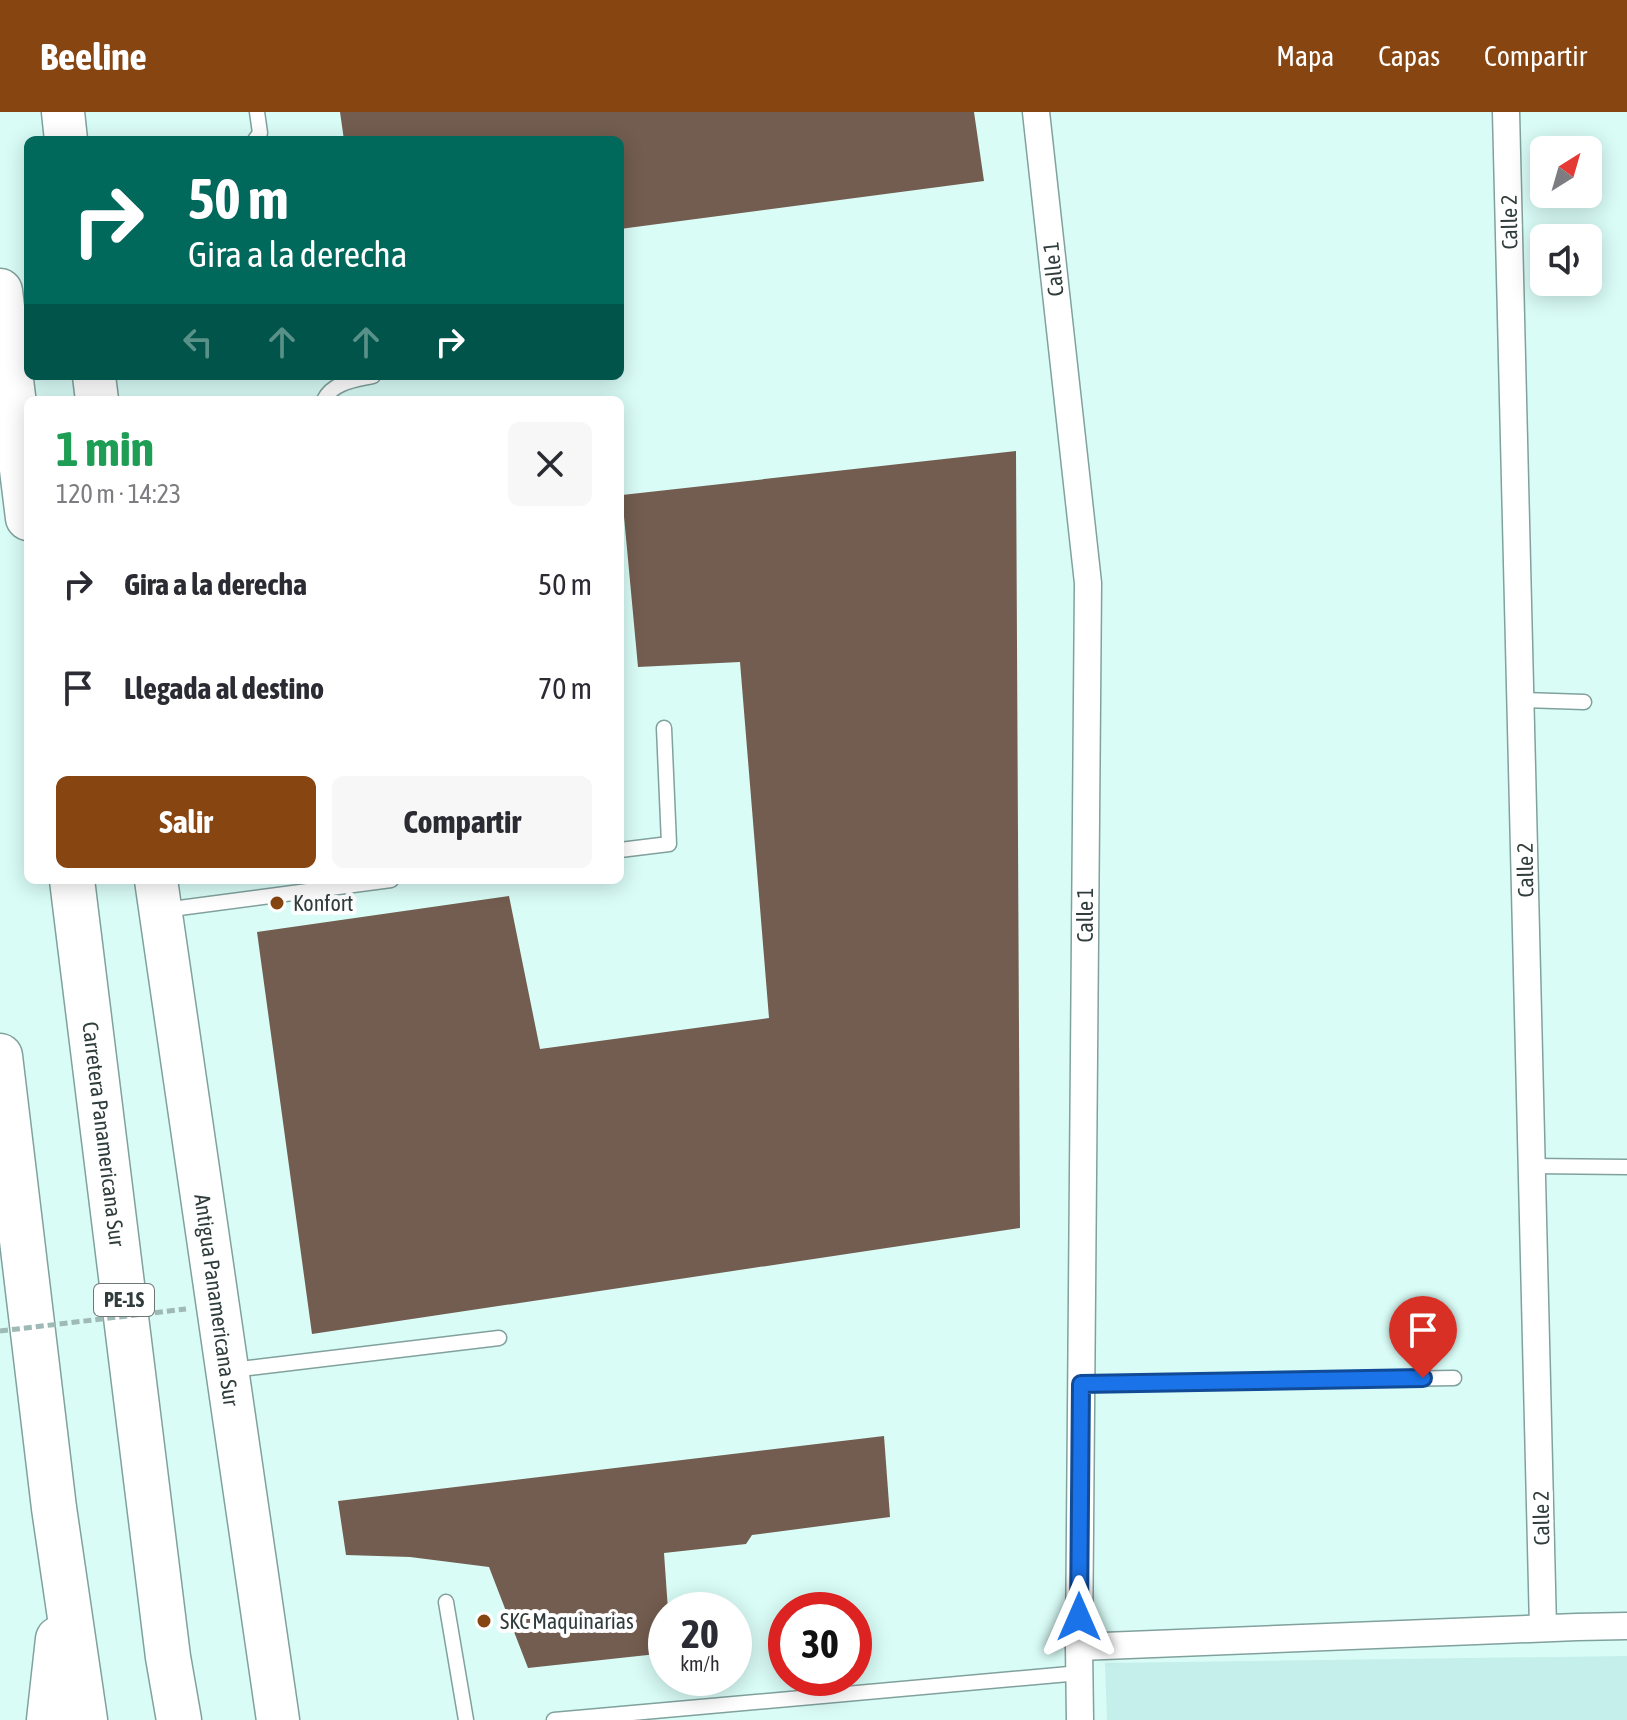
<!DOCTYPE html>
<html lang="es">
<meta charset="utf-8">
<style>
:root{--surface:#fff;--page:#f7f7f7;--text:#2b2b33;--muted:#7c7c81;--accent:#864511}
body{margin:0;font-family:"Asap Condensed",sans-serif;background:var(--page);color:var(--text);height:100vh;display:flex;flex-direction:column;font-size:30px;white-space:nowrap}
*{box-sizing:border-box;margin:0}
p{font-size:26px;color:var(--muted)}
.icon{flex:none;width:44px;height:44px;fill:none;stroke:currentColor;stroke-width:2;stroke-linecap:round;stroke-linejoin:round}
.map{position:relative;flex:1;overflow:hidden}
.sheet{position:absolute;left:24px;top:284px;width:600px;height:488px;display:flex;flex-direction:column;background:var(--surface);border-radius:12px;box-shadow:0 4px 20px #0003}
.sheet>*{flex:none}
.hud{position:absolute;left:24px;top:24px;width:600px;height:244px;border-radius:12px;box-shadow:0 4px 20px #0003;background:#00695c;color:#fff;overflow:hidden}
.needle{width:52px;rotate:37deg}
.controls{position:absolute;left:1530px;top:24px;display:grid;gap:16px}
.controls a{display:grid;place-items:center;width:72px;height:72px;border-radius:12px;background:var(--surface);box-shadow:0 4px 20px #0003;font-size:40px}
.speed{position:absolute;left:648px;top:1480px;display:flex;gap:16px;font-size:40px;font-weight:700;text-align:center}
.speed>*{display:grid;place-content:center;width:104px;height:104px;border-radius:50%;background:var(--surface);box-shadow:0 4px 20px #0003;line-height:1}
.speed small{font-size:20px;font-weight:400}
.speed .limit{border:12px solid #d22;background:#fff;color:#111}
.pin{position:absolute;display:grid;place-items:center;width:68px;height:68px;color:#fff;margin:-82px -34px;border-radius:50% 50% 50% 0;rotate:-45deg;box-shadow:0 0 8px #0007}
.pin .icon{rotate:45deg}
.me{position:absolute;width:88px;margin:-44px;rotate:0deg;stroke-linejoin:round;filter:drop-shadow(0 0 6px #0008)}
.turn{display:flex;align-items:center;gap:28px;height:168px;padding:0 32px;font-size:36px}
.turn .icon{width:104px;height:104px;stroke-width:2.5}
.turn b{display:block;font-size:56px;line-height:68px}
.lanes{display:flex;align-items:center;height:76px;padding:0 32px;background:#0003;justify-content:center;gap:40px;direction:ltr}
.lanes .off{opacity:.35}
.round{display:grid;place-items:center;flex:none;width:84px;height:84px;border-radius:12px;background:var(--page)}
.head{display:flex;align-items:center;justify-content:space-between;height:136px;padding:0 32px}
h1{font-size:48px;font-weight:700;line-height:60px;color:#1e9e55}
.button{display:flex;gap:16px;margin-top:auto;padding:16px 32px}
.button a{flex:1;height:92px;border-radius:12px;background:var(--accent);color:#fff;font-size:32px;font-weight:700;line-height:92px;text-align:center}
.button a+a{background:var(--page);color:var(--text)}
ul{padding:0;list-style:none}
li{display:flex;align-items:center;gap:24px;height:104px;padding:0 32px}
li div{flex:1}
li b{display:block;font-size:30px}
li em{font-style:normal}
header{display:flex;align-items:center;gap:48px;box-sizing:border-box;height:112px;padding:0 40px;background:var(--accent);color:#fff}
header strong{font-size:38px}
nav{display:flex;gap:44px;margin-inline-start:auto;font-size:28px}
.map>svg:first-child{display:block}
</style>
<header>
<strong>Beeline</strong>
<nav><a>Mapa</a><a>Capas</a><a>Compartir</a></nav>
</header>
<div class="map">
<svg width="1627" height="1608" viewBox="0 0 1627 1608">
<rect width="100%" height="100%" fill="#d9fcf7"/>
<polygon fill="#c5efea" points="1627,1544 1627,1608 1107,1608 1105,1551"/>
<g fill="#735d50">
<polygon points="340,0 974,0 984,69 620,117 620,28 344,28"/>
<polygon points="1016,339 1020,1116 312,1222 257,820 509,784 540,937 769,906 740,550 638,555 622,383"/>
<polygon points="884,1324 890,1405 752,1423 746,1432 664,1441 668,1498 666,1498 666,1541 528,1556 489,1455 410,1445 346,1443 338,1389"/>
</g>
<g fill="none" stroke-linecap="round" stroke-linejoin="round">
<g stroke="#81a19d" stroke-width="17">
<g id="lane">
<polyline points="255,28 260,21 257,0"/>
<path d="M324 288C333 270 355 268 373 264"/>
<polyline points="1521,588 1584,590"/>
<polyline points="620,738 669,732 664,616"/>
<polyline points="164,798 391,768"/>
<polyline points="1532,1054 1627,1055"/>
<polyline points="232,1258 499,1226"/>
<polyline points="1081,1272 1454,1266"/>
<polyline points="446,1490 466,1608"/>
<polyline points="554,1608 1080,1561"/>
</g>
</g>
<g stroke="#81a19d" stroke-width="29">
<g id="street">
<polyline points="1036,0 1088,471 1079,1535 1080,1608"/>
<polyline points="1506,0 1543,1516"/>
<polyline points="1079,1535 1577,1515 1627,1514"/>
</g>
</g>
<g stroke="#81a19d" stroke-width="45">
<g id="primary">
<polyline points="63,0 66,28"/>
<polyline points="94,264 97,288"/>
<polyline points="156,768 278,1608"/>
</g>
</g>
<g stroke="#81a19d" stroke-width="47">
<g id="highway">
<polyline points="0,179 28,406"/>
<polyline points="72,768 168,1545 179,1608"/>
<polyline points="0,944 54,1396 85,1608"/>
<polyline points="49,1608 58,1527"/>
</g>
</g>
<use href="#lane" stroke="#fff" stroke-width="14"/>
<use href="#street" stroke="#fff" stroke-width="26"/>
<use href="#primary" stroke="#fff" stroke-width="42"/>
<use href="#highway" stroke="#fff" stroke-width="44"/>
<polyline stroke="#9eb9b6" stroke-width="5" stroke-dasharray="8 4" stroke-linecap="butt" points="0,1219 186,1197"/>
</g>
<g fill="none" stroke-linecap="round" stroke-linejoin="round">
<g stroke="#114b97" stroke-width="20">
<polyline id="route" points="1079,1505 1081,1272 1423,1266"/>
</g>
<use href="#route" stroke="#1a73e8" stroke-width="14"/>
</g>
<g fill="#864511" stroke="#fff" stroke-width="3">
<circle cx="277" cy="791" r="8"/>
<circle cx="484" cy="1509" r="8"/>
</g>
<g text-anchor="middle" stroke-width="8" stroke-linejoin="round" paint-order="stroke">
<rect fill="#fff" stroke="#6e7776" stroke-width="2" x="94" y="1172" width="60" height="32" rx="6"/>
<g font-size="20" font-weight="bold" fill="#303d3c">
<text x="124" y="1195">PE-1S</text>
</g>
<g font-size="22" fill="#303d3c" stroke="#fff">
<text transform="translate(1509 110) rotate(-91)" y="8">Calle 2</text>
<text transform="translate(1053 157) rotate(-96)" y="8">Calle 1</text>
<text transform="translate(1525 758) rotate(-91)" y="8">Calle 2</text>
<text transform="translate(1085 803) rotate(-90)" y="8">Calle 1</text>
<text transform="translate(104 1022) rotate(83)" y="8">Carretera Panamericana Sur</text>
<text transform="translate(217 1188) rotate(82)" y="8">Antigua Panamericana Sur</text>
<text transform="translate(1541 1406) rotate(-91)" y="8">Calle 2</text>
</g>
<g font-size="22" fill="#303d3c" stroke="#fff" text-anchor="start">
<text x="293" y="799">Konfort</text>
<text x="500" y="1517">SKC Maquinarias</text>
</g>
</g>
</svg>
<div class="controls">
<a><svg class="needle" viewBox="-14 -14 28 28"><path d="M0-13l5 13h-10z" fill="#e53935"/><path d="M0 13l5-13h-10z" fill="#7c7c81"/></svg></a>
<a><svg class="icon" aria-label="sound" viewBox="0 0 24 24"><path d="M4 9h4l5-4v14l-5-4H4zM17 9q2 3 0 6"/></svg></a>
</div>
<div class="speed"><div>20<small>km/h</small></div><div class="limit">30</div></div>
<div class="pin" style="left:1423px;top:1266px;background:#d93025"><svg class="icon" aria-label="arrive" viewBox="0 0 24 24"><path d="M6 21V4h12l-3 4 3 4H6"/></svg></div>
<svg class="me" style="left:1079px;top:1505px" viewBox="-20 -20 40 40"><path d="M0-17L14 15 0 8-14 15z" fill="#1a73e8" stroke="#fff" stroke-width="4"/></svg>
<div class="hud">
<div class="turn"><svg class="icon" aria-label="right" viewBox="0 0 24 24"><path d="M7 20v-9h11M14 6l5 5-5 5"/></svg><div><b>50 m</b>Gira a la derecha</div></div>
<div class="lanes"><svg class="icon off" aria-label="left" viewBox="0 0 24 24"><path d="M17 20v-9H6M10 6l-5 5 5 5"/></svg><svg class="icon off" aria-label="ahead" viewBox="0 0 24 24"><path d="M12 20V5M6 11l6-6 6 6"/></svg><svg class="icon off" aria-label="ahead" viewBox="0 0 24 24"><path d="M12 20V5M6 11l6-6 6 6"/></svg><svg class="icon" aria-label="right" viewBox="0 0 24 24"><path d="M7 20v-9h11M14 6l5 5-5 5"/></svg></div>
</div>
<section class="sheet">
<div class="head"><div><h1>1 min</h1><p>120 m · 14:23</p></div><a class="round"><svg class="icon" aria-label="close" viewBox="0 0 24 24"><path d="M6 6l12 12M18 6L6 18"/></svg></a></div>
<ul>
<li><svg class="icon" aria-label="right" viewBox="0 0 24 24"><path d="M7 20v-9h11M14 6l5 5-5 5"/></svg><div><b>Gira a la derecha</b></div><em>50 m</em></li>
<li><svg class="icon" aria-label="arrive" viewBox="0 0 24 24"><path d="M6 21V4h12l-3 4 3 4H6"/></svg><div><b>Llegada al destino</b></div><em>70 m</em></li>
</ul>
<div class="button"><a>Salir</a><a>Compartir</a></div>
</section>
</div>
